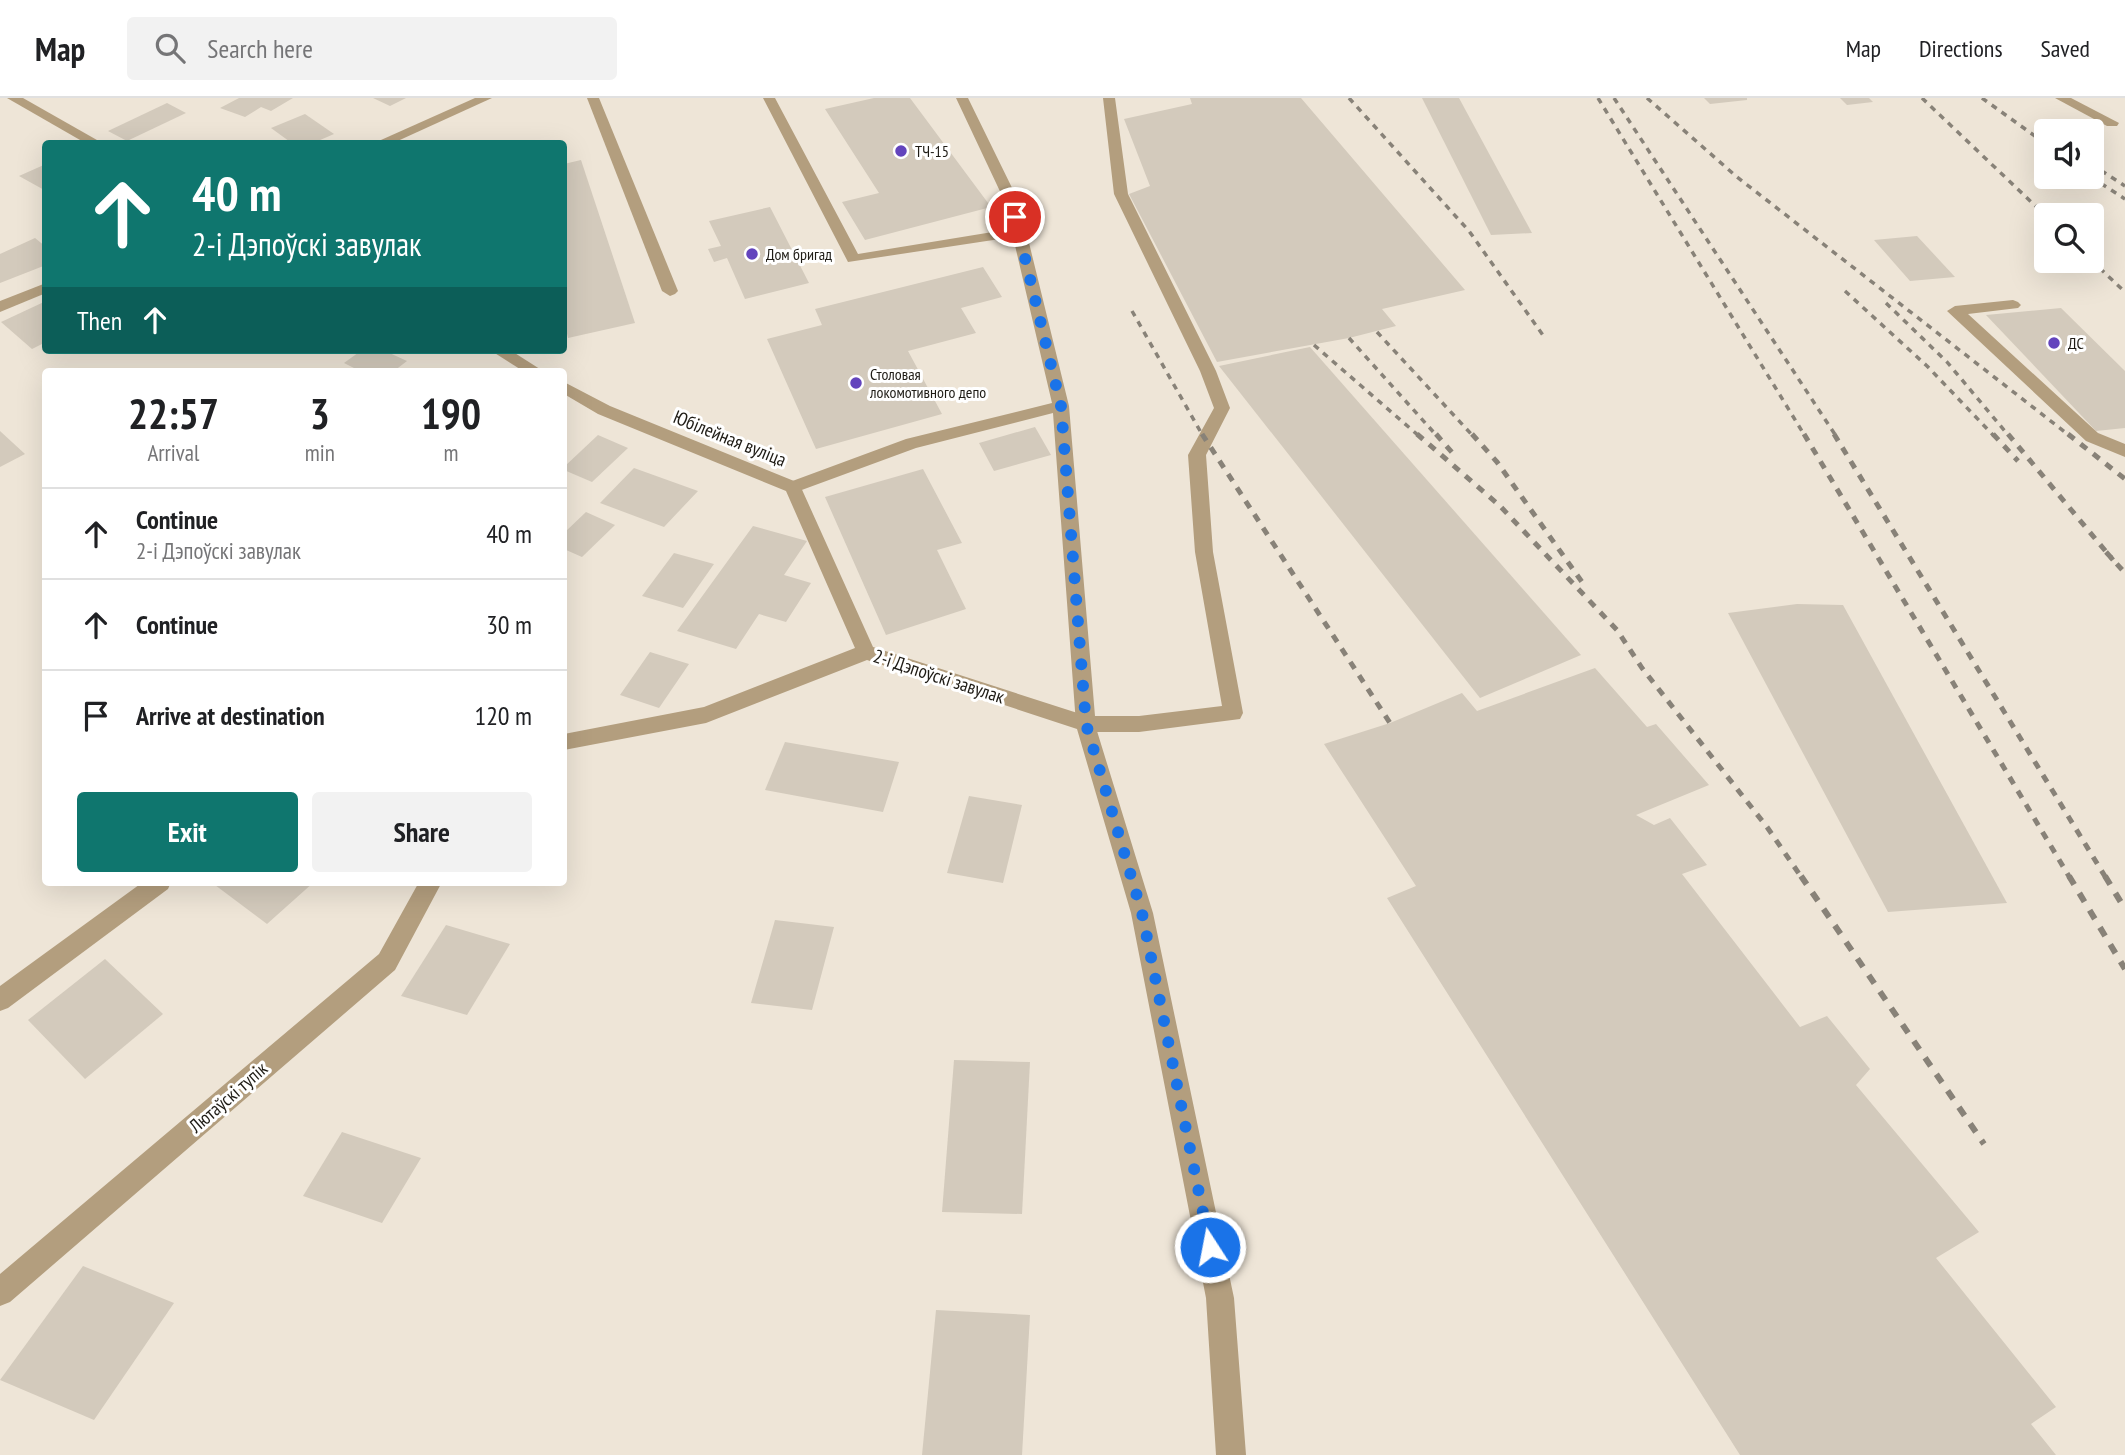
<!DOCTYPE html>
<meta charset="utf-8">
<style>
:root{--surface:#fff;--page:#f2f2f2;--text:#202124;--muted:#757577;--line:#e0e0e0;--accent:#0f766e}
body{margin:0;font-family:"PT Sans Narrow",sans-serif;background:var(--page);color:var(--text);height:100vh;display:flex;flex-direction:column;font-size:26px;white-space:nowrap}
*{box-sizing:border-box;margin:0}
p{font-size:23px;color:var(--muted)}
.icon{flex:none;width:38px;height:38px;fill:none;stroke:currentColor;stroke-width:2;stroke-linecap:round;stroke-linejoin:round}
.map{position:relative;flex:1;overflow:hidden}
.panel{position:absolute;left:42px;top:270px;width:525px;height:518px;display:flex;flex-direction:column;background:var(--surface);border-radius:7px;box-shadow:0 7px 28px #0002}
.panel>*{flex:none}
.banner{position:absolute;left:42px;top:42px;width:525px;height:214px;border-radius:7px;box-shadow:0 7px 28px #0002;background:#0f766e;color:#fff;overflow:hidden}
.buttons{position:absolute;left:2034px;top:21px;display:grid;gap:14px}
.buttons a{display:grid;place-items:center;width:70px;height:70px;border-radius:7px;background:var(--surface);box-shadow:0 7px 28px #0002;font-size:35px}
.pin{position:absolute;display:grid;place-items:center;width:60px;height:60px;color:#fff;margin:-30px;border:4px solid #fff;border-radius:50%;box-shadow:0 2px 7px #0007}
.me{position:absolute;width:77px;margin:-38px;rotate:349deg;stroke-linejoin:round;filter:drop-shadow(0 0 5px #0008)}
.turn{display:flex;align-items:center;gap:24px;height:147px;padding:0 35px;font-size:32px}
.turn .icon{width:91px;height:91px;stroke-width:2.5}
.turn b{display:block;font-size:49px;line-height:60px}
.then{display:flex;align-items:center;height:66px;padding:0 35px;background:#0003;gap:14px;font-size:26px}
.eta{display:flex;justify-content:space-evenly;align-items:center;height:119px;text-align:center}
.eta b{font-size:42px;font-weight:600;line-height:49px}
.action{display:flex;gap:14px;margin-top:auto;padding:14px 35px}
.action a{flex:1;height:80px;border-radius:7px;background:var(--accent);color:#fff;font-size:28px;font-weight:600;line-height:80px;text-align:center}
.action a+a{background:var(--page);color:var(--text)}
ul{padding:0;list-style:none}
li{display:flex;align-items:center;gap:21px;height:91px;padding:0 35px;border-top:2px solid var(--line)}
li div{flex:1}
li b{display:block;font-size:26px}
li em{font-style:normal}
header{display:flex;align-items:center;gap:42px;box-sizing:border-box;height:98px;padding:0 35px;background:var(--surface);border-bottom:2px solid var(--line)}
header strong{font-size:33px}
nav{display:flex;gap:38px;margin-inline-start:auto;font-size:24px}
.search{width:490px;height:63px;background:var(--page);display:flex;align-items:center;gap:18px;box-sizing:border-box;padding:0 24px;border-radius:7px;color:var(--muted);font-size:26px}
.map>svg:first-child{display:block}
</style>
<header>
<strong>Map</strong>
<div class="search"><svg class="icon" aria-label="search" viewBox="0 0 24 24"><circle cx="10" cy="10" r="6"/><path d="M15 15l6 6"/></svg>Search here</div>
<nav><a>Map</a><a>Directions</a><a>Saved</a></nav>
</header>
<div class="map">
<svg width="2125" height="1357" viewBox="0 0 2125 1357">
<rect width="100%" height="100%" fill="#eee5d7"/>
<g fill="#d3cabc">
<polygon points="239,0 293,0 271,13 261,9 245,19 220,10"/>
<polygon points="373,0 406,0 390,8"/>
<polygon points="874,0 910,0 991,109 865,142 842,104 879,95 825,11"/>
<polygon points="1190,0 1301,0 1465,192 1382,211 1396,228 1349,240 1217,264 1129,96 1150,88 1124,21 1192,6"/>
<polygon points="1422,0 1459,0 1532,135 1491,137"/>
<polygon points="1704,0 1747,0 1747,2 1710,6"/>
<polygon points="1840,0 1869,0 1873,4 1847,7"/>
<polygon points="167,5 186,15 127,43 108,33"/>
<polygon points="305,16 334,36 311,46 293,46 271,30"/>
<polygon points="581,62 635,225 568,240 564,222 564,66"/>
<polygon points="46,66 46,93 19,78"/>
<polygon points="770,109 809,185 745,201 727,160 714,164 708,151 721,148 709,123"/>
<polygon points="1917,138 1955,179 1910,183 1874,142"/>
<polygon points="35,140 46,149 46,167 0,185 0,156"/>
<polygon points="983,169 1002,199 961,210 976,235 908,253 942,316 816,351 767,241 822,227 815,211"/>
<polygon points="46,203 46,244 32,251 1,224"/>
<polygon points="2061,210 2125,273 2125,330 2096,333 1986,217"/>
<polygon points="1310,249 1581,557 1480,600 1219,268"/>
<polygon points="362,252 383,252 407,263 394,273 360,273 344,265"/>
<polygon points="1035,329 1051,357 994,373 979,345"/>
<polygon points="0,333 25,356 0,369"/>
<polygon points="598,337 628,350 592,384 564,372 564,369"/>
<polygon points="634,370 698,393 664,429 600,405"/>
<polygon points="923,371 962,445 937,452 966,511 886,537 825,399"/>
<polygon points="586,414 615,427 582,459 564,451 564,435"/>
<polygon points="753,428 807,443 784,477 811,485 786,524 759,516 736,551 677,533"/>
<polygon points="674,455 714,466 683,510 642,498"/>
<polygon points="1797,506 1843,507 2007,805 1888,814 1728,515"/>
<polygon points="650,554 689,566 659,610 620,597"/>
<polygon points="1595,570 1647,629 1656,626 1709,687 1636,717 1654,727 1670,720 1707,767 1682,776 1800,929 1827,918 1870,971 1856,987 1979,1134 1936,1160 2056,1309 2031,1326 2056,1357 1740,1357 1387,800 1416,788 1324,646 1390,625 1462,595 1477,613"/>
<polygon points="785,644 899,664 883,714 765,692"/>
<polygon points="969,698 1022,707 1003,785 947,775"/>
<polygon points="211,784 314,784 267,826"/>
<polygon points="775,822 834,829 812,912 751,905"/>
<polygon points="446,827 510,846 467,917 401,898"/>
<polygon points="105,861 163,916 85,981 28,922"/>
<polygon points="954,962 1030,964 1022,1116 942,1114"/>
<polygon points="342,1034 421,1060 382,1125 303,1098"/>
<polygon points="83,1168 174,1205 94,1322 0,1282"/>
<polygon points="936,1212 1030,1217 1022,1357 922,1357"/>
</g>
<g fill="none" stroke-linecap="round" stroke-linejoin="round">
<g fill="#b39e7e" fill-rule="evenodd">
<polygon points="587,0 599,0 678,193 675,196 670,198 662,193"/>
<polygon points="763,0 775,0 858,156 1011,131 1005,104 956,0 968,0 1019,104 1069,308 1095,618 1139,618 1222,608 1195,454 1188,357 1214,310 1200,273 1114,96 1103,0 1115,0 1128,96 1216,273 1230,310 1206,357 1213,454 1243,615 1240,621 1139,634 1086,634 1079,632 1076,626 1053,315 916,350 799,393 787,393 784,389 787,385 906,341 1052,305 1013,139 848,164"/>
<polygon points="2055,0 2071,0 2119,25 2117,28 2107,28"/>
<polygon points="2013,202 2018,204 2021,207 2018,210 1968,216 2098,335 2125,346 2125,359 2086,343 1947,213 1955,208"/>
</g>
<g fill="#b39e7e" fill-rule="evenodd">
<polygon points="7,0 23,0 104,46 87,46"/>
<polygon points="475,0 492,0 391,46 372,46"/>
<polygon points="46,185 46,195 0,214 0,203"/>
<polygon points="490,252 510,252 543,273 523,273"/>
<polygon points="564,284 610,308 799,385 873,549 1093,620 1153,815 1234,1200 1246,1357 1216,1357 1206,1200 1131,815 1077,631 867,562 706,625 564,652 564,636 704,609 855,550 786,393 598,316 564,296"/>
<polygon points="143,784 171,784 168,791 8,910 0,913 0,888"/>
<polygon points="419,784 442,784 395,872 10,1204 0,1208 0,1176 379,856"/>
</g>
<g stroke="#888278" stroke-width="3.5" stroke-dasharray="6 6" stroke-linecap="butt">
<polyline points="1349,0 1469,133 1545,240"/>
<polyline points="1598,0 1805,338"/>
<polyline points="1614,0 1836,338"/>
<polyline points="1647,0 1737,79 2070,338"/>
<polyline points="1922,0 2046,118"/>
<polyline points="1982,0 2046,46"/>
<polyline points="2091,66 2125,88"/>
<polyline points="2091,79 2125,101"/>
<polyline points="2091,162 2125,194"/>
<polyline points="1845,193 1927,268 1994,338"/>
<polyline points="1886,205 1947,264 2009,338"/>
<polyline points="1132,213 1203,338"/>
<polyline points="1377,234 1473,338"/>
<polyline points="1349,240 1437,338"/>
<polyline points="1314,247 1419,338"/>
</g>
<g stroke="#888278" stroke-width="5" stroke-dasharray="8 8" stroke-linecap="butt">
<polyline points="1202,336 1390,625"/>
<polyline points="1417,336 1500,408 1617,532 1642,570 1767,729 1802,780"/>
<polyline points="1436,336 1456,359"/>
<polyline points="1472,336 1497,364 1582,484"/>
<polyline points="1804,336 2070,780"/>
<polyline points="1834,336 2106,780"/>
<polyline points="1993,336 2018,363"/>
<polyline points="2008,336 2113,462"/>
<polyline points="2068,336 2125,381"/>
<polyline points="2106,454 2125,475"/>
</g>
<g stroke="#888278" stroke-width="6" stroke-dasharray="10 10" stroke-linecap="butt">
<polyline points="1801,778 1984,1046"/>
<polyline points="2069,778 2125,871"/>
<polyline points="2105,778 2125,811"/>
</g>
</g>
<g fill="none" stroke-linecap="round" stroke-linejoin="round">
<polyline stroke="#1a73e8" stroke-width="12" stroke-dasharray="0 21.6" points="1015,119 1061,308 1086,626 1142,815 1210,1149"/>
</g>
<g fill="#6344bd" stroke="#fff" stroke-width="2.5">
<circle cx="901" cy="53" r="7"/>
<circle cx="752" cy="156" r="7"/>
<circle cx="2054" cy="245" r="7"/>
<circle cx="856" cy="285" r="7"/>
</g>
<g text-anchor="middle" stroke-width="6" stroke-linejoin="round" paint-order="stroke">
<g font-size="16" fill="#1e1b15" stroke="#fff" text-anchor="start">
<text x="915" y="59">ТЧ-15</text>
<text x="766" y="162">Дом бригад</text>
<text x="2068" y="251">ДС</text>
<text x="870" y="282">Столовая<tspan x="870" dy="18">локомотивного депо</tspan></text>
</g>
<g font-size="19" fill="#1e1b15" stroke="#fff">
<text transform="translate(730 340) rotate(22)" y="7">Юбілейная вуліца</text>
<text transform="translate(939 578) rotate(18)" y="7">2-і Дэпоўскі завулак</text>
<text transform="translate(228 999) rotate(-41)" y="7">Лютаўскі тупік</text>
</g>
</g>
</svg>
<div class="buttons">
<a><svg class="icon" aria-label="sound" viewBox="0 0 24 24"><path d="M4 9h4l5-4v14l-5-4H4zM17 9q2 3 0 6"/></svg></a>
<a><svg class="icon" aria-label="search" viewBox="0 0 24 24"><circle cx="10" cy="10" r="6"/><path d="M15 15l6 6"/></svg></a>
</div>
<div class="pin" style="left:1015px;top:119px;background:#d93025"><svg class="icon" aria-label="arrive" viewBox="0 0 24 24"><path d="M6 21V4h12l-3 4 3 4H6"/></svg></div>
<svg class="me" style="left:1210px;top:1149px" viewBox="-20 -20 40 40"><circle r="17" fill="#1a73e8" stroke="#fff" stroke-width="3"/><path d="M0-11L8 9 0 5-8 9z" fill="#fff"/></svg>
<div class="banner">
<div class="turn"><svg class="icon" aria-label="ahead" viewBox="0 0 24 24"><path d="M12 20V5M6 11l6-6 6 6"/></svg><div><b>40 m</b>2-і Дэпоўскі завулак</div></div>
<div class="then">Then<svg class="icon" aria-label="ahead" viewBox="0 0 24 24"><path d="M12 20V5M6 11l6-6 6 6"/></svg></div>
</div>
<section class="panel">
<div class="eta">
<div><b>22:57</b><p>Arrival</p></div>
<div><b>3</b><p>min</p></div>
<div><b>190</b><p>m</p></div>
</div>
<ul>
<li><svg class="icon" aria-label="ahead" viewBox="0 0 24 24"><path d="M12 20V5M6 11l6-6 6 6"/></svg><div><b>Continue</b><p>2-і Дэпоўскі завулак</p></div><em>40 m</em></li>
<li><svg class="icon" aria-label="ahead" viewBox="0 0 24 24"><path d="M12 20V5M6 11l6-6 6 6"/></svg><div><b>Continue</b></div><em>30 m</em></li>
<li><svg class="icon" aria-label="arrive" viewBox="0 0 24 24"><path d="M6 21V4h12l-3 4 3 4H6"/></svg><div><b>Arrive at destination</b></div><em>120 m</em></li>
</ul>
<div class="action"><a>Exit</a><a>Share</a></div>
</section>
</div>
